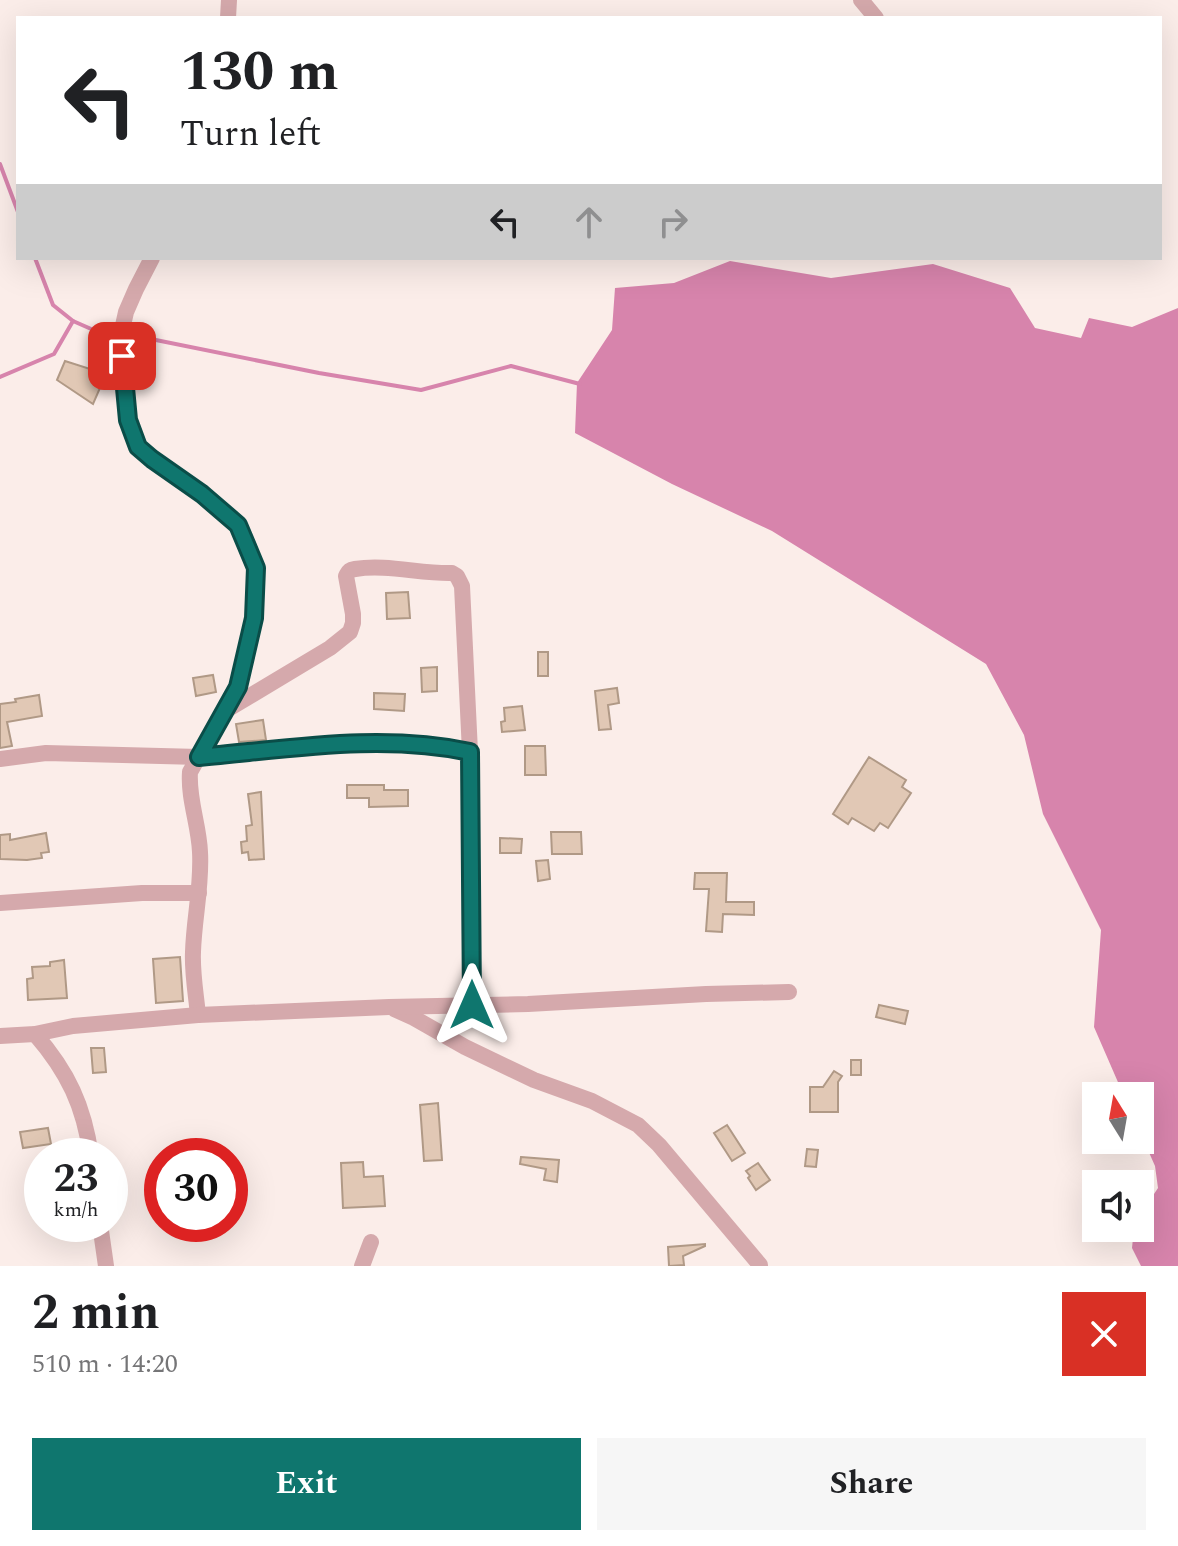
<!DOCTYPE html>
<meta charset="utf-8">
<style>
:root{--surface:#fff;--page:#f6f6f6;--text:#202124;--muted:#757577;--accent:#0f766e}
body{margin:0;font-family:Spectral,serif;background:var(--page);color:var(--text);height:100vh;display:flex;flex-direction:column;font-size:30px;white-space:nowrap}
*{box-sizing:border-box;margin:0}
p{font-size:26px;color:var(--muted)}
.icon{flex:none;width:44px;height:44px;fill:none;stroke:currentColor;stroke-width:2;stroke-linecap:round;stroke-linejoin:round}
.map{position:relative;height:1266px;overflow:hidden}
.drawer{display:flex;flex-direction:column;background:var(--surface);flex:1}
.drawer>*{flex:none}
.top-card{position:absolute;left:16px;top:16px;width:1146px;height:244px;border-radius:0px;box-shadow:0 8px 32px #0002;background:#fff;color:var(--text);overflow:hidden}
.needle{width:52px;rotate:349deg}
.buttons{position:absolute;left:1082px;top:1082px;display:grid;gap:16px}
.buttons a{display:grid;place-items:center;width:72px;height:72px;border-radius:0px;background:var(--surface);box-shadow:0 8px 32px #0002;font-size:40px}
.speed{position:absolute;left:24px;top:1138px;display:flex;gap:16px;font-size:40px;font-weight:700;text-align:center}
.speed>*{display:grid;place-content:center;width:104px;height:104px;border-radius:50%;background:var(--surface);box-shadow:0 8px 32px #0002;line-height:1}
.speed small{font-size:20px;font-weight:400}
.speed .limit{border:12px solid #d22;background:#fff;color:#111}
.pin{position:absolute;display:grid;place-items:center;width:68px;height:68px;color:#fff;margin:-34px;border-radius:16px;box-shadow:0 4px 12px #0006}
.me{position:absolute;width:88px;margin:-44px;rotate:0deg;stroke-linejoin:round;filter:drop-shadow(0 0 6px #0008)}
.turn{display:flex;align-items:center;gap:28px;height:168px;padding:0 32px;font-size:36px}
.turn .icon{width:104px;height:104px;stroke-width:2.5}
.turn b{display:block;font-size:56px;line-height:68px}
.lanes{display:flex;align-items:center;height:76px;padding:0 32px;background:#0003;justify-content:center;gap:40px;direction:ltr}
.lanes .off{opacity:.35}
.round{display:grid;place-items:center;flex:none;width:84px;height:84px;border-radius:0px;background:var(--page)}
.summary{display:flex;align-items:center;justify-content:space-between;height:136px;padding:0 32px}
h1{font-size:48px;font-weight:700;line-height:60px}
.cta{display:flex;gap:16px;margin-top:auto;padding:16px 32px}
.cta a{flex:1;height:92px;border-radius:0px;background:var(--accent);color:#fff;font-size:32px;font-weight:700;line-height:92px;text-align:center}
.cta a+a{background:var(--page);color:var(--text)}
.map>svg:first-child{display:block}
</style>
<div class="map">
<svg width="1178" height="1266" viewBox="0 0 1178 1266">
<rect width="100%" height="100%" fill="#fbede9"/>
<polygon fill="#d784ac" points="730,261 831,278 933,264 1010,288 1035,328 1081,338 1089,318 1132,327 1178,308 1178,1266 1141,1266 1132,1248 1134,1228 1140,1228 1140,1215 1158,1188 1155,1166 1140,1132 1140,1096 1124,1096 1094,1027 1101,930 1043,814 1024,735 986,664 772,531 672,484 575,433 577,383 612,330 615,288 674,283"/>
<g fill="none" stroke-linecap="round" stroke-linejoin="round">
<g stroke="#d784ac" stroke-width="4">
<polyline points="0,164 18,212"/>
<polyline points="35,258 53,305 73,321 98,332"/>
<polyline points="141,337 319,373 421,390 511,366 580,384"/>
<polyline points="0,377 54,354 73,321"/>
</g>
</g>
<g fill="#e1c8b5" stroke="#b09986" stroke-width="2">
<polygon points="65,361 106,374 93,404 57,380"/>
<polygon points="408,592 410,618 387,619 386,593"/>
<rect x="538" y="652" width="10" height="24"/>
<polygon points="437,667 437,691 422,692 421,668"/>
<polygon points="213,675 216,692 196,696 193,678"/>
<polygon points="617,688 619,703 608,705 611,729 599,730 595,691"/>
<polygon points="374,693 405,694 404,711 374,709"/>
<polygon points="39,695 42,716 7,722 12,746 0,748 0,704 16,702 15,699"/>
<polygon points="522,706 525,730 502,732 501,722 505,721 504,708"/>
<polygon points="263,720 266,740 239,742 236,724"/>
<polygon points="525,746 545,746 546,775 525,775"/>
<polygon points="869,757 906,780 902,787 911,793 888,828 880,823 874,831 852,818 848,824 833,814"/>
<polygon points="347,785 384,785 384,790 408,790 408,806 369,807 369,798 347,798"/>
<polygon points="261,792 264,859 249,860 248,852 242,853 241,842 247,841 246,826 252,825 248,794"/>
<polygon points="551,832 581,832 582,854 552,854"/>
<polygon points="46,833 49,852 41,853 42,858 27,860 0,859 0,835 10,834 10,840"/>
<polygon points="500,838 522,839 521,853 500,853"/>
<polygon points="548,860 550,879 538,881 536,861"/>
<polygon points="695,873 727,873 726,902 754,902 754,915 723,914 722,932 706,931 709,889 694,889"/>
<polygon points="180,957 183,1001 156,1003 153,959"/>
<polygon points="64,960 67,998 28,1000 27,979 33,978 32,967 50,966 50,962"/>
<polygon points="879,1005 908,1011 905,1024 876,1017"/>
<polygon points="91,1048 104,1048 106,1072 93,1073"/>
<rect x="851" y="1060" width="10" height="15"/>
<polygon points="834,1071 842,1076 838,1082 838,1112 810,1112 810,1087 823,1087"/>
<polygon points="438,1103 442,1160 424,1161 420,1105"/>
<polygon points="727,1125 745,1153 732,1161 714,1133"/>
<polygon points="48,1128 51,1144 23,1148 20,1132"/>
<polygon points="807,1149 818,1150 816,1167 805,1166"/>
<polygon points="521,1157 559,1160 557,1182 544,1180 546,1169 520,1164"/>
<polygon points="363,1162 364,1177 383,1176 385,1206 343,1208 341,1163"/>
<polygon points="758,1163 770,1180 756,1190 748,1178 750,1176 746,1171"/>
<polygon points="705,1244 705,1246 683,1256 684,1265 669,1266 668,1247"/>
</g>
<g fill="none" stroke-linecap="round" stroke-linejoin="round">
<g stroke="#d5a9ac" stroke-width="16">
<polyline points="861,0 876,18"/>
<polyline points="228,18 229,0"/>
<path d="M152 258 136 289 126 312 120 339 128 420 138 447 152 459 202 494 238 525 249 547 256 568 254 618 238 687 190 772C188 799 199 825 200 852 202 886 194 918 193 952 192 973 196 994 198 1015"/>
<path d="M225 711 330 648 350 632 353 623V614L346 576C349 571 349 570 355 569 387 564 421 574 452 573L457 576 462 586 470 752"/>
<polyline points="0,759 46,753 199,757 361,742 414,743 443,746 470,752 472,1005"/>
<polyline points="0,903 142,893 199,893"/>
<polyline points="394,1009 414,1018 465,1047 534,1080 592,1101 638,1125 659,1145 760,1265"/>
<path d="M35 1034C68 1072 84 1106 91 1156"/>
<polyline points="0,1036 35,1034 73,1026 198,1015 389,1007 528,1004 706,994 789,992"/>
<polyline points="100,1224 106,1266"/>
<polyline points="362,1266 371,1242"/>
</g>
</g>
<g fill="none" stroke-linecap="round" stroke-linejoin="round">
<g stroke="#0a4d48" stroke-width="20">
<path id="route" d="M122 356 128 420 138 447 152 459 202 494 238 525 256 568 254 618 238 687 199 757C289 749 381 733 470 752L472 1005"/>
</g>
<use href="#route" stroke="#0f766e" stroke-width="14"/>
</g>
</svg>
<div class="buttons">
<a><svg class="needle" viewBox="-14 -14 28 28"><path d="M0-13l5 13h-10z" fill="#e53935"/><path d="M0 13l5-13h-10z" fill="#757577"/></svg></a>
<a><svg class="icon" aria-label="sound" viewBox="0 0 24 24"><path d="M4 9h4l5-4v14l-5-4H4zM17 9q2 3 0 6"/></svg></a>
</div>
<div class="speed"><div>23<small>km/h</small></div><div class="limit">30</div></div>
<div class="pin" style="left:122px;top:356px;background:#d93025"><svg class="icon" aria-label="arrive" viewBox="0 0 24 24"><path d="M6 21V4h12l-3 4 3 4H6"/></svg></div>
<svg class="me" style="left:472px;top:1005px" viewBox="-20 -20 40 40"><path d="M0-17L14 15 0 8-14 15z" fill="#0f766e" stroke="#fff" stroke-width="4"/></svg>
<div class="top-card">
<div class="turn"><svg class="icon" aria-label="left" viewBox="0 0 24 24"><path d="M17 20v-9H6M10 6l-5 5 5 5"/></svg><div><b>130 m</b>Turn left</div></div>
<div class="lanes"><svg class="icon" aria-label="left" viewBox="0 0 24 24"><path d="M17 20v-9H6M10 6l-5 5 5 5"/></svg><svg class="icon off" aria-label="ahead" viewBox="0 0 24 24"><path d="M12 20V5M6 11l6-6 6 6"/></svg><svg class="icon off" aria-label="right" viewBox="0 0 24 24"><path d="M7 20v-9h11M14 6l5 5-5 5"/></svg></div>
</div>
</div>
<section class="drawer">
<div class="summary"><div><h1>2 min</h1><p>510 m · 14:20</p></div><a class="round" style="background:#d93025;color:#fff"><svg class="icon" aria-label="close" viewBox="0 0 24 24"><path d="M6 6l12 12M18 6L6 18"/></svg></a></div>
<div class="cta"><a>Exit</a><a>Share</a></div>
</section>
